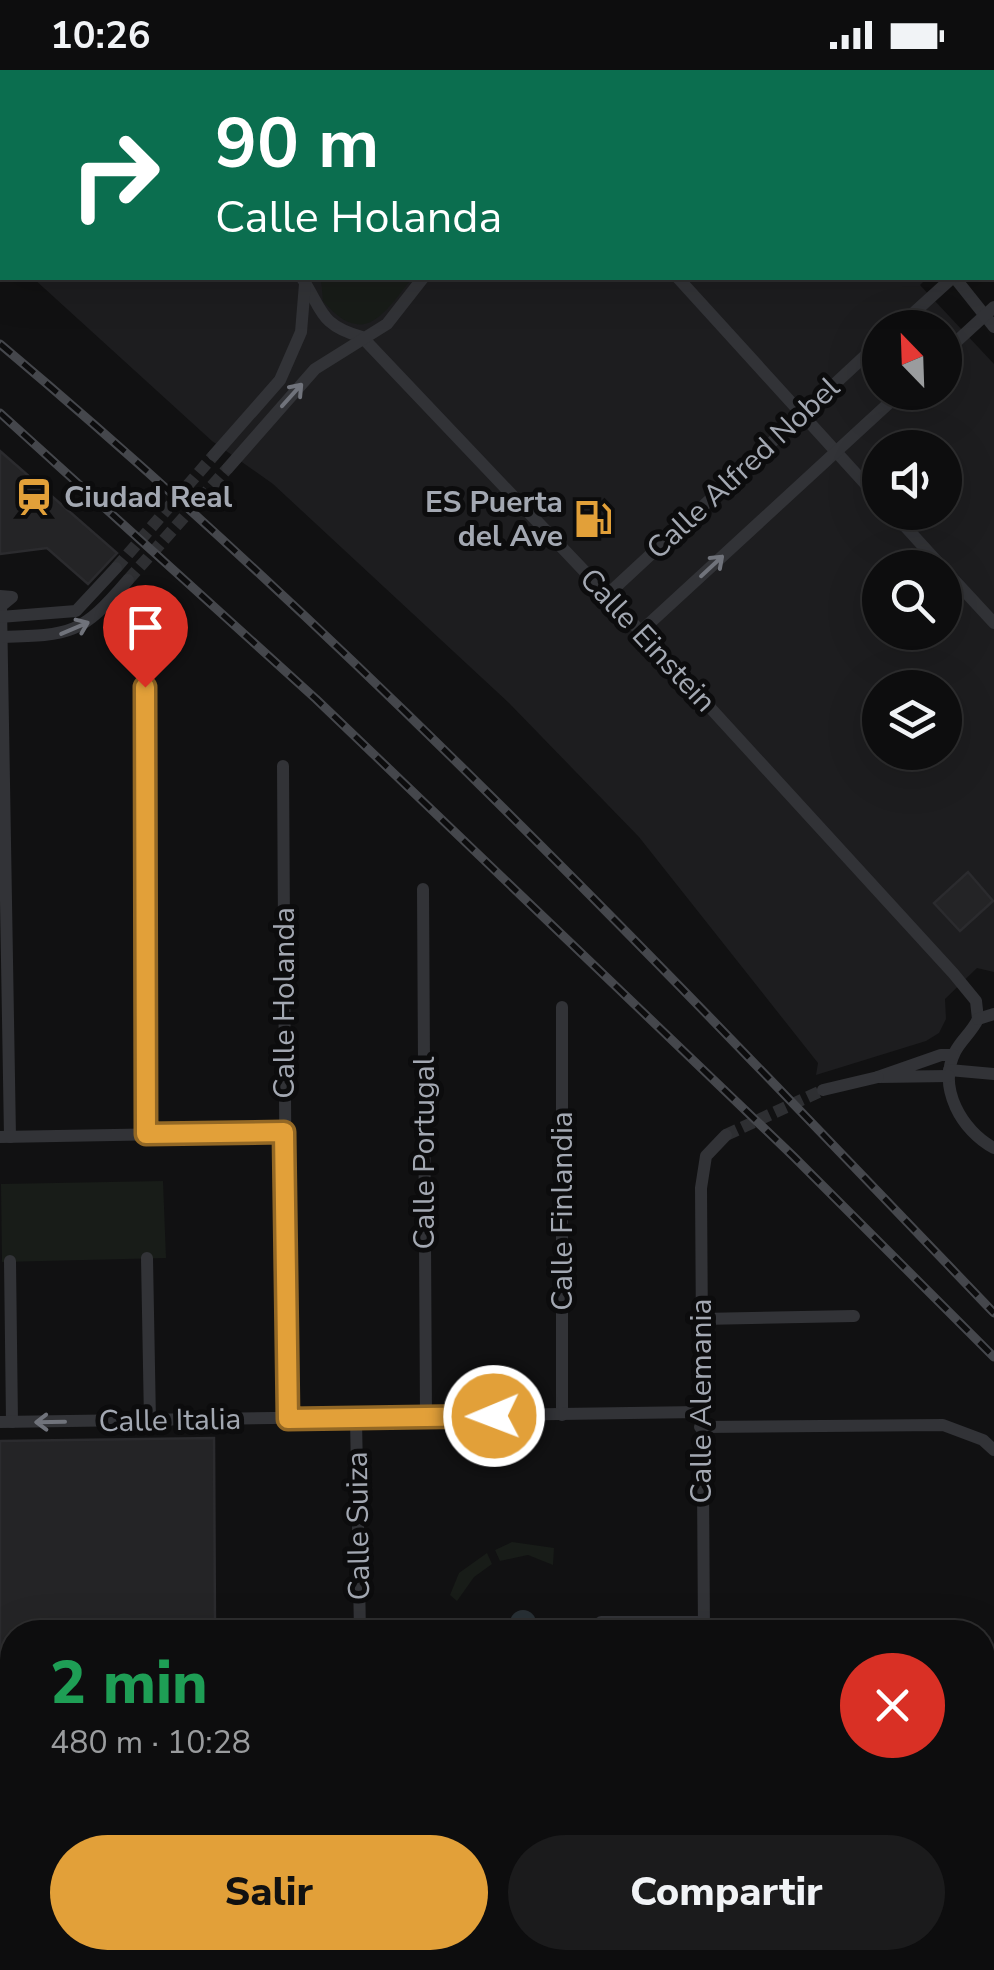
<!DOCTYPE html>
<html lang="es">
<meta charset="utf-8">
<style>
:root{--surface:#0d0d0e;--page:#1b1b1c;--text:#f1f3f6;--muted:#9a9c9e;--line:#2d2d2e;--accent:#e2a039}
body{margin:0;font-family:"Nunito Sans",sans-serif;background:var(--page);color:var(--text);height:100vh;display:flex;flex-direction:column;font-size:38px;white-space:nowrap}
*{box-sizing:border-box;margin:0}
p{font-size:32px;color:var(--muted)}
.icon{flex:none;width:55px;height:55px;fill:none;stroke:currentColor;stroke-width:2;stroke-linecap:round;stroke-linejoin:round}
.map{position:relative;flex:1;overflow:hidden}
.details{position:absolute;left:0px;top:1550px;width:995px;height:350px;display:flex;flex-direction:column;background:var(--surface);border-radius:40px 40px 0 0;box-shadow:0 10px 40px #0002,0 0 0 2px var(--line)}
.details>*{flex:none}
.hud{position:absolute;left:0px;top:0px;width:995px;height:210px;box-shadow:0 10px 40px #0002,0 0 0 2px var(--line);background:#0b6e4f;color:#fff;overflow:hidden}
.needle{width:65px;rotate:337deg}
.tools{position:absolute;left:862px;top:240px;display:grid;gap:20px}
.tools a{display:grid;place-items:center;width:100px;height:100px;border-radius:50%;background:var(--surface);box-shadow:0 10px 40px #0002,0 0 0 2px var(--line);font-size:50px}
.pin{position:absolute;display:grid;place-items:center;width:85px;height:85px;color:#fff;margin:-102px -42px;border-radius:50% 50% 50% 0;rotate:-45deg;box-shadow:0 0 10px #0007}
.pin .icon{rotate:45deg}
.me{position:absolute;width:110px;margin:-55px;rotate:269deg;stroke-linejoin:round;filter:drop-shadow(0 0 8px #0008)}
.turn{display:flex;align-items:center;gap:35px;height:210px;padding:0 50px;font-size:45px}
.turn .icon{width:130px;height:130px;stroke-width:2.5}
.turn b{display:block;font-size:70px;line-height:85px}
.round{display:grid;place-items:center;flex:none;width:105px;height:105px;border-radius:52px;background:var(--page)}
.overview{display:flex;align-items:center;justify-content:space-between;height:170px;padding:0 50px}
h1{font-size:60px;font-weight:800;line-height:75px;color:#1e9e55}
.primary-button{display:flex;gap:20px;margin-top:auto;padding:20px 50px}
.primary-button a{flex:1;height:115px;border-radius:60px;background:var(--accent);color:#111;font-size:40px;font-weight:800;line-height:115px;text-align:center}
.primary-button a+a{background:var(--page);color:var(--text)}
.status{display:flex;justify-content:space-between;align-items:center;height:70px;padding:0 50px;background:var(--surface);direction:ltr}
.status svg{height:28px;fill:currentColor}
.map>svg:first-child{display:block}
</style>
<div class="status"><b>10:26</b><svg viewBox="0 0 49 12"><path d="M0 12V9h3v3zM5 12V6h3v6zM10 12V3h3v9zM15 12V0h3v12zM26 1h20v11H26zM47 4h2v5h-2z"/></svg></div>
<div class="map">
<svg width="994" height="1900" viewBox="0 0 994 1900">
<rect width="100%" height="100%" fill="#111112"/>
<g fill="#1d1d1f" fill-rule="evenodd">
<polygon points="0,0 994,0 994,146 992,2 2,2 2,197"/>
<path d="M25 208H927L920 215 994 294V902L977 898 945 929 946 949 939 963 926 971 816 1005 818 993 639 767 509 633 273 414 212 371 33 208ZM880 258H945V322H880ZM880 378H945V442H880ZM880 498H945V562H880ZM880 618H945V682H880Z"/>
</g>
<g fill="#181c18">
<path d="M321 208H412C384 244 364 279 323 231Z"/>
<polygon points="163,1111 166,1188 2,1192 1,1114"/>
<polygon points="512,1472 554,1478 553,1495 528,1485 500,1491 495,1480"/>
<polygon points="487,1483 492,1494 474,1507 457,1531 450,1525 459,1503"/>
</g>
<circle fill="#283035" cx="523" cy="1553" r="13"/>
<g fill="#242426" stroke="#2b2b2e" stroke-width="2.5">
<polygon points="0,381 117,483 88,514 47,478 0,484"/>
<polygon points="968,802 993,831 960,861 934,833"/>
<polygon points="214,1368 215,1562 12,1562 12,1753 0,1753 0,1371"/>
</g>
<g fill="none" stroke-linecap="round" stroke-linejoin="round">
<g stroke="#2e2f32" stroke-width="12" stroke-dasharray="12 6" stroke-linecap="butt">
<polyline points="116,498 214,385"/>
<polyline points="128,510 228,398"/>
<polyline points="726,1065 823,1020"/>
</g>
<g stroke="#323337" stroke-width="12">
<polyline points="69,0 72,2"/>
<polyline points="565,0 566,2"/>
<polyline points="765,0 767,2"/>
<polyline points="453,2 454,0"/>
<polyline points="589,2 591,0"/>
<polyline points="992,170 994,169"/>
<path d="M302 208C323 240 319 255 362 267L607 525 953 903 976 931 978 949"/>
<polyline points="678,208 880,430"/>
<polyline points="955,208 994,257"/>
<polyline points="897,258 952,208"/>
<polyline points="945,282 994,237"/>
<polyline points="214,385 280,310 301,262 305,214"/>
<polyline points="228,398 315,299 387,254 423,208"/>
<polyline points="892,442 943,498"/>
<polyline points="945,500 994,553"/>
<polyline points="607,525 880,272"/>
<polyline points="0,526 12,527 1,536 10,1067"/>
<polyline points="0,547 76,541 116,498"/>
<polyline points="640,562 901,322"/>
<path d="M0 567C72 565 81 565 128 510"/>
<polyline points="145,579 145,1064"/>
<polyline points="283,696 287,1349"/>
<polyline points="423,819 426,1347"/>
<polyline points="562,937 562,1345"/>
<path d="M978 949C972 962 961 970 955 982 937 1018 962 1061 994 1078"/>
<polyline points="978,949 994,944"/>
<polyline points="949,1000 994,1004"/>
<polyline points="949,1006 878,1007 941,985 953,985"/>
<polyline points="823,1020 878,1007"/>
<polyline points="0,1067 284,1062"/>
<polyline points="147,1188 150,1351"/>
<polyline points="10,1191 12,1352"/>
<polyline points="701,1249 854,1246"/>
<polyline points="356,1349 360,1562"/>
<polyline points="0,1352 700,1342"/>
<polyline points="700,1357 943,1355 983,1370 994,1380"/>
<polyline points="601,1552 704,1552"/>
<polyline points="359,1558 441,1556"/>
<polyline points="704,1562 701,1118 706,1086 726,1065"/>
<polyline points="0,1774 12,1774"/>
<polyline points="19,1888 19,1900"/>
<polyline points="156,1888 156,1900"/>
<polyline points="293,1888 293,1900"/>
<polyline points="432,1888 432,1900"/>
<polyline points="571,1888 571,1900"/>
<polyline points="709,1888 710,1900"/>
<polyline points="843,1888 843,1900"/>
</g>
<g stroke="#45474c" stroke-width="9">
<g id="rail">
<path d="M0 274C355 572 674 909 994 1243"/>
<polyline points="0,343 316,629 793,1086 994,1287"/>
</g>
</g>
<use href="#rail" stroke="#0c0c0d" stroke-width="5" stroke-dasharray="15" stroke-linecap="butt"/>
</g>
<defs><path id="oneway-shaft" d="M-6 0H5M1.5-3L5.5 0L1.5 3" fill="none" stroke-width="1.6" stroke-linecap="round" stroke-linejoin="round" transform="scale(2.5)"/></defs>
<g stroke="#70737b">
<use href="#oneway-shaft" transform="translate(292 325) rotate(-48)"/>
<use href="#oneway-shaft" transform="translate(712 496) rotate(-43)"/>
<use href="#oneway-shaft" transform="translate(75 558) rotate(-23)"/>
<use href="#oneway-shaft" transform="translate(50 1352) rotate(179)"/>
</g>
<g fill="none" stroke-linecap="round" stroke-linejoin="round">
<g stroke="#936825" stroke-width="25">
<polyline id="route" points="145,617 146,1064 284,1062 288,1349 494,1346"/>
</g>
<use href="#route" stroke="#e2a039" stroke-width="18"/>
</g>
<defs>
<g id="station-bare" transform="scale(3)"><path d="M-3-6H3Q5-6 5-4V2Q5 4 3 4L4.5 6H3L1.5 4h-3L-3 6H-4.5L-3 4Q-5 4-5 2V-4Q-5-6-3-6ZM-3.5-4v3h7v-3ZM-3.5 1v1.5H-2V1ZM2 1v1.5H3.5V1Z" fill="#e2a039" stroke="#0c0c0d" stroke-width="2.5" paint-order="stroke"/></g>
<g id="fuel-bare" transform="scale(3)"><path d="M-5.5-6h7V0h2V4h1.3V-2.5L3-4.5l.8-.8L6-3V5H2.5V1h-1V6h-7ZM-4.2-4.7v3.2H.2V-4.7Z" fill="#e2a039" stroke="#0c0c0d" stroke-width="2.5" paint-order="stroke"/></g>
</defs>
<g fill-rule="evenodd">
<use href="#station-bare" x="34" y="427"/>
<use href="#fuel-bare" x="593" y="449"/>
</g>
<g text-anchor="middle" stroke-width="10" stroke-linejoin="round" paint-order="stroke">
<g font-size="30" fill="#a3a8b2" stroke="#0c0c0d">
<text transform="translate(743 398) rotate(-43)" y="10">Calle Alfred Nobel</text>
<text transform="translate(648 570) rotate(47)" y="10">Calle Einstein</text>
<text transform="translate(284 933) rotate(-90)" y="10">Calle Holanda</text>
<text transform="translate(424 1083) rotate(-90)" y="10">Calle Portugal</text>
<text transform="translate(562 1141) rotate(-90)" y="10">Calle Finlandia</text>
<text transform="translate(701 1331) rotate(-90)" y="10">Calle Alemania</text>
<text transform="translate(170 1350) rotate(-1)" y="10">Calle Italia</text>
<text transform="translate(358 1456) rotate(-91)" y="10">Calle Suiza</text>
</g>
<g font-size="30" font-weight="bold" fill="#a3a8b2" stroke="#0c0c0d" text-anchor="start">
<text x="64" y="437">Ciudad Real</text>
<text x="563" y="442" text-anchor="end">ES Puerta<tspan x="563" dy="34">del Ave</tspan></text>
</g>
</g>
</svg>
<div class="tools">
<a><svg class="needle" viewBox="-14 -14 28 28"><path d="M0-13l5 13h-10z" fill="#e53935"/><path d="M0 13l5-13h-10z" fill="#9a9c9e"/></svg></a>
<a><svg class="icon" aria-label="sound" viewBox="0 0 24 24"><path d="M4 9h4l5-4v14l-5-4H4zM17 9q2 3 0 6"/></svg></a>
<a><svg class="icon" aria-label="search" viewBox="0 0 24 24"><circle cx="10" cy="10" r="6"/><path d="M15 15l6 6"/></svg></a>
<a><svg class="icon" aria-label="layers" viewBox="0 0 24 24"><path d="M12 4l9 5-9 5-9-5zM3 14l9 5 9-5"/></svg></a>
</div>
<div class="pin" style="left:145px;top:617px;background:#d93025"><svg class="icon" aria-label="arrive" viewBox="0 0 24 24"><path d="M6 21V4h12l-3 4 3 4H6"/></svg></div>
<svg class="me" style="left:494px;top:1346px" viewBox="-20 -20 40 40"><circle r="17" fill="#e2a039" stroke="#fff" stroke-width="3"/><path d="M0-11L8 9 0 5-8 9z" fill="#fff"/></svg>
<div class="hud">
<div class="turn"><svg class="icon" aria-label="right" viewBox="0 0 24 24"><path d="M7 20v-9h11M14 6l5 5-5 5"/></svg><div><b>90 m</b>Calle Holanda</div></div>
</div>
<section class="details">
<div class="overview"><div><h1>2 min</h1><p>480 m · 10:28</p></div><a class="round" style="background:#d93025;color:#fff"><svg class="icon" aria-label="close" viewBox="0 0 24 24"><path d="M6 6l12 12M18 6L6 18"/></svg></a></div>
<div class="primary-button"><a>Salir</a><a>Compartir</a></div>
</section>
</div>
